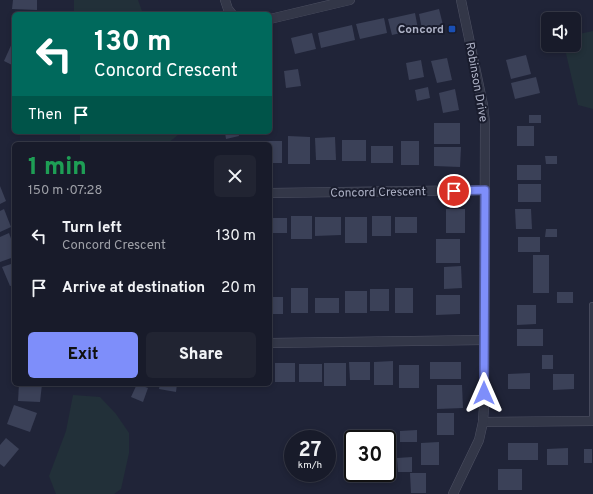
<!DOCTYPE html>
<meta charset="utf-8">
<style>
:root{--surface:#181b2a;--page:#212432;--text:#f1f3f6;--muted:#9fa1a8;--line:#363947;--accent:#7e8efa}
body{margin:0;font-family:Overpass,sans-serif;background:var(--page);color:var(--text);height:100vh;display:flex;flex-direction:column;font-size:15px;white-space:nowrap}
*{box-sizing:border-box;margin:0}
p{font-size:13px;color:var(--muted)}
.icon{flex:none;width:22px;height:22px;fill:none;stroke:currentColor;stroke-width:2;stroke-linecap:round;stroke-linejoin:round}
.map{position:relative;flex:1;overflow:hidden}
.panel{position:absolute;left:12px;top:142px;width:260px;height:244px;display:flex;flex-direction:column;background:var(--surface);border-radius:6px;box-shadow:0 2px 6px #0003,0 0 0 1px var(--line)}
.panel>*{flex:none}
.hud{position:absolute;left:12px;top:12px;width:260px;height:122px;border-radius:6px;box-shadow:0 2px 6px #0003,0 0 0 1px var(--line);background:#00695c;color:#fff;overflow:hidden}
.buttons{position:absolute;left:541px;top:12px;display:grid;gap:8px}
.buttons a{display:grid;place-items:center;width:40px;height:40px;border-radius:6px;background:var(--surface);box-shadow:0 2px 6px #0003,0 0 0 1px var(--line);font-size:20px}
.speed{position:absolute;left:284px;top:430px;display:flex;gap:8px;font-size:20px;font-weight:700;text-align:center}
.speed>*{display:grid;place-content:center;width:52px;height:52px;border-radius:50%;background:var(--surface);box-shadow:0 2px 6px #0003,0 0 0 1px var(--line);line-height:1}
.speed small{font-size:10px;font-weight:400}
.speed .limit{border:2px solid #111;border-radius:6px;background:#fff;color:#111}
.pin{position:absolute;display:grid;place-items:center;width:34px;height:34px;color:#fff;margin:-17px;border:2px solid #fff;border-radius:50%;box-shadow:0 1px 4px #0007}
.me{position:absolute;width:44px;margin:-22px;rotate:0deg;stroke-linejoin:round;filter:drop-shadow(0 0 3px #0008)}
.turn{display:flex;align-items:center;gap:14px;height:84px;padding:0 16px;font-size:18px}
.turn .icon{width:52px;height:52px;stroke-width:2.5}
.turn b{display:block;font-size:28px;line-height:34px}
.then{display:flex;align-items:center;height:38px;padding:0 16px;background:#0003;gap:8px;font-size:15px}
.round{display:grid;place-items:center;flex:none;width:42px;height:42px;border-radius:6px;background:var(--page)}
.headline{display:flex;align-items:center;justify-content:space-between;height:68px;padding:0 16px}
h1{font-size:24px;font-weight:800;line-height:30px;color:#1e9e55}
.button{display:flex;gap:8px;margin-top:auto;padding:8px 16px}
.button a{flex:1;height:46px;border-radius:6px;background:var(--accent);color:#111;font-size:16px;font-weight:800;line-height:46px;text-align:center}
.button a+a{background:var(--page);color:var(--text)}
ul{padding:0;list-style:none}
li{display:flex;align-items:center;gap:12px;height:52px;padding:0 16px}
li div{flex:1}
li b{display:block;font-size:15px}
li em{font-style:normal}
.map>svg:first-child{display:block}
</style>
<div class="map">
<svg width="593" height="494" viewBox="0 0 593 494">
<rect width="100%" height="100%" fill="#202438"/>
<g fill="#223039">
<polygon points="74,0 138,0 143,14 74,14"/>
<polygon points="593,31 593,109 578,105 564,45 574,45 574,35"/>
<polygon points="80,132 179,132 179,134 167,144 80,144"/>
<polygon points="73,395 100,397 116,414 129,433 129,453 121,489 114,494 56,494 49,476 66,431"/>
</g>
<g fill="#3b4158">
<polygon points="13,0 37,0 37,10 12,9"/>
<polygon points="439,9 443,25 422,29 419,14"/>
<polygon points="415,13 418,29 392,35 388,19"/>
<polygon points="384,18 387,33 360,39 356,24"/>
<polygon points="352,25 355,40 321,48 318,33"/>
<polygon points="312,33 316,49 295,54 291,38"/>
<polygon points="13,41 14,42 14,66 4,61"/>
<polygon points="526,55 531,74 511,79 506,60"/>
<polygon points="447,58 452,80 437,83 431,61"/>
<polygon points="421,60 424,77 409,80 406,63"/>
<polygon points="298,69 301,86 286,88 284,71"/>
<polygon points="536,77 540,93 515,99 511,83"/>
<polygon points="428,87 430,98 417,101 415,90"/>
<polygon points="455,89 459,110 443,113 439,93"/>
<rect x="529" y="115" width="12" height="8"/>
<rect x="434" y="123" width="26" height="21"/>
<rect x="517" y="126" width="17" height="20"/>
<polygon points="225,132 238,132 239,136 226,139"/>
<polygon points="288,136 310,137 310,164 288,164"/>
<polygon points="335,137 336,160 316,160 315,138"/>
<rect x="342" y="140" width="24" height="21"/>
<polygon points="262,141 282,141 282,163 270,163 270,144 262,144"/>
<rect x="401" y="141" width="18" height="24"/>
<rect x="371" y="146" width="22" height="17"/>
<polygon points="434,147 461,147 460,167 434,166"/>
<polygon points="545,156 557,156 557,164 546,164"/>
<rect x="517" y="165" width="24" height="15"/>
<rect x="518" y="184" width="23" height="18"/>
<polygon points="0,186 6,201 0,204"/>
<polygon points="4,209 11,227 0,232 0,211"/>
<rect x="446" y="209" width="19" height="24"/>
<polygon points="515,209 531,209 532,229 516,229"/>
<rect x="291" y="216" width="21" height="23"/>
<rect x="372" y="216" width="19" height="20"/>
<polygon points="315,217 341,217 341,235 315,236"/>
<rect x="345" y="217" width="22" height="26"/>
<rect x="395" y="217" width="22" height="16"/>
<rect x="270" y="218" width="17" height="15"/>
<polygon points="546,229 557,229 557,237 545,237"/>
<polygon points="9,233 14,247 14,257 0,262 0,237"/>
<rect x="518" y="237" width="22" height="15"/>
<rect x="436" y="239" width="24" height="24"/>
<rect x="533" y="255" width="16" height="38"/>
<polygon points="14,263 14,285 10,286 2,267"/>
<polygon points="461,266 462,288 444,289 444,267"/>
<rect x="291" y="288" width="17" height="25"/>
<rect x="395" y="288" width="18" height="25"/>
<rect x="370" y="289" width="19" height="22"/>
<rect x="345" y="291" width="22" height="22"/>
<rect x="557" y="292" width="16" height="11"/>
<polygon points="436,295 460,295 460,314 436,315"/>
<rect x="270" y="297" width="13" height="17"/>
<rect x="315" y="298" width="24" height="15"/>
<polygon points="517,305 536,305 536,324 517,325"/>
<rect x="517" y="329" width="26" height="17"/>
<rect x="542" y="355" width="11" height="14"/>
<polygon points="393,361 393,385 374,385 374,362"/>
<polygon points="349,362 370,362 370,380 350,380"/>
<rect x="430" y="362" width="31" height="17"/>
<rect x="275" y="363" width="20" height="19"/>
<rect x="324" y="363" width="22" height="23"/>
<rect x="299" y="364" width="23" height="18"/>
<rect x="399" y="365" width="20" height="23"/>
<polygon points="530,373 530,389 508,389 508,374"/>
<polygon points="553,374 574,374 574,389 553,390"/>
<polygon points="19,384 42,384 40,402 18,401"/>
<polygon points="137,384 148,388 143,402 131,397"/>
<polygon points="160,384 177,384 176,392 159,389"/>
<polygon points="437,385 462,385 463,408 437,409"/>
<polygon points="14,405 37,413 30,432 7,424"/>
<rect x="437" y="413" width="17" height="22"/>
<polygon points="417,430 417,442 400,442 400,431"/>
<polygon points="6,438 19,449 4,467 0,464 0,445"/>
<polygon points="439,442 439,465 421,465 421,443"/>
<rect x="508" y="443" width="30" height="17"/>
<polygon points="568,448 568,465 547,465 547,449"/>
<rect x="584" y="449" width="8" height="14"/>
<polygon points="412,457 412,472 398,472 397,458"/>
<rect x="498" y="469" width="24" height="21"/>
<polygon points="410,473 426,473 426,493 411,493"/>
</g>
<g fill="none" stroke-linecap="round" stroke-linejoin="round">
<g stroke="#4e5163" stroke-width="6">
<polyline id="service" points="592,305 592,421"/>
</g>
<g stroke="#4e5163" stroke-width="10">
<g id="minor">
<polyline points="225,0 228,9 232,14"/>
<polyline points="270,19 350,0"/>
<polyline points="270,193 485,190"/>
<polyline points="270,343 484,340"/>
<polyline points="483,422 593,421"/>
<polyline points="453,494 479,440 483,422 484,406 485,123 483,105 461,0"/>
</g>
</g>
<use href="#service" stroke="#333748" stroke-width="4.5"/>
<use href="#minor" stroke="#333748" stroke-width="9"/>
</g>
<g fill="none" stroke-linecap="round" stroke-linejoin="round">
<g stroke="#525ca2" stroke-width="10">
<polyline id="route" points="454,191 485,190 484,393"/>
</g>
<use href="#route" stroke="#7e8efa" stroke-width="7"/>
</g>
<rect fill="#1a4fb4" stroke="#191c2d" stroke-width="1.5" x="448" y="25" width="8" height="8" rx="2"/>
<g text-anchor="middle" stroke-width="4" stroke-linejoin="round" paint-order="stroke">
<g font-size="12" font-weight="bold" fill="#adb1c5" stroke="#191c2d" text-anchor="end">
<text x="444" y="33">Concord</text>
</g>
<g font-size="12" fill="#adb1c5" stroke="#191c2d">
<text transform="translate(477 82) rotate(80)" y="4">Robinson Drive</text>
<text transform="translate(378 192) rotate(-1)" y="4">Concord Crescent</text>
</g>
</g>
</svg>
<div class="buttons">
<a><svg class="icon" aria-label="sound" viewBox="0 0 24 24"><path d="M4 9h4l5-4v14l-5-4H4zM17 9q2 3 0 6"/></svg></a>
</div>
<div class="speed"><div>27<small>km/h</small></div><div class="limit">30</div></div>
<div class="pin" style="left:454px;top:191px;background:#d93025"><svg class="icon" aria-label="arrive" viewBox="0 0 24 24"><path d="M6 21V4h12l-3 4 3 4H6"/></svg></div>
<svg class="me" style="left:484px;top:393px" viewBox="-20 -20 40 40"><path d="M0-17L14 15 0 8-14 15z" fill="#7e8efa" stroke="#fff" stroke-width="4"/></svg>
<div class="hud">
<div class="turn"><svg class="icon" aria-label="left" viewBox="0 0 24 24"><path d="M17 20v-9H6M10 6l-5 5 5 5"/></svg><div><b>130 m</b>Concord Crescent</div></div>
<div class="then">Then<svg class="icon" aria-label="arrive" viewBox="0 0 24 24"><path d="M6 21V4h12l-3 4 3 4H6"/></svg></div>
</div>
<section class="panel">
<div class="headline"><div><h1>1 min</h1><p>150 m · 07:28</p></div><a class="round"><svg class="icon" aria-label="close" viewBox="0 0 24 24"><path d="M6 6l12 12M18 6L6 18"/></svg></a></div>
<ul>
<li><svg class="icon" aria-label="left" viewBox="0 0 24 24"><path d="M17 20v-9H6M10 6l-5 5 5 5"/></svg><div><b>Turn left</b><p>Concord Crescent</p></div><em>130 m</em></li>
<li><svg class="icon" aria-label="arrive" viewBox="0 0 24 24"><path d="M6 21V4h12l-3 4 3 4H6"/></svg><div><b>Arrive at destination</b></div><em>20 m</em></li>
</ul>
<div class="button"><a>Exit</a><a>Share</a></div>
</section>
</div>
